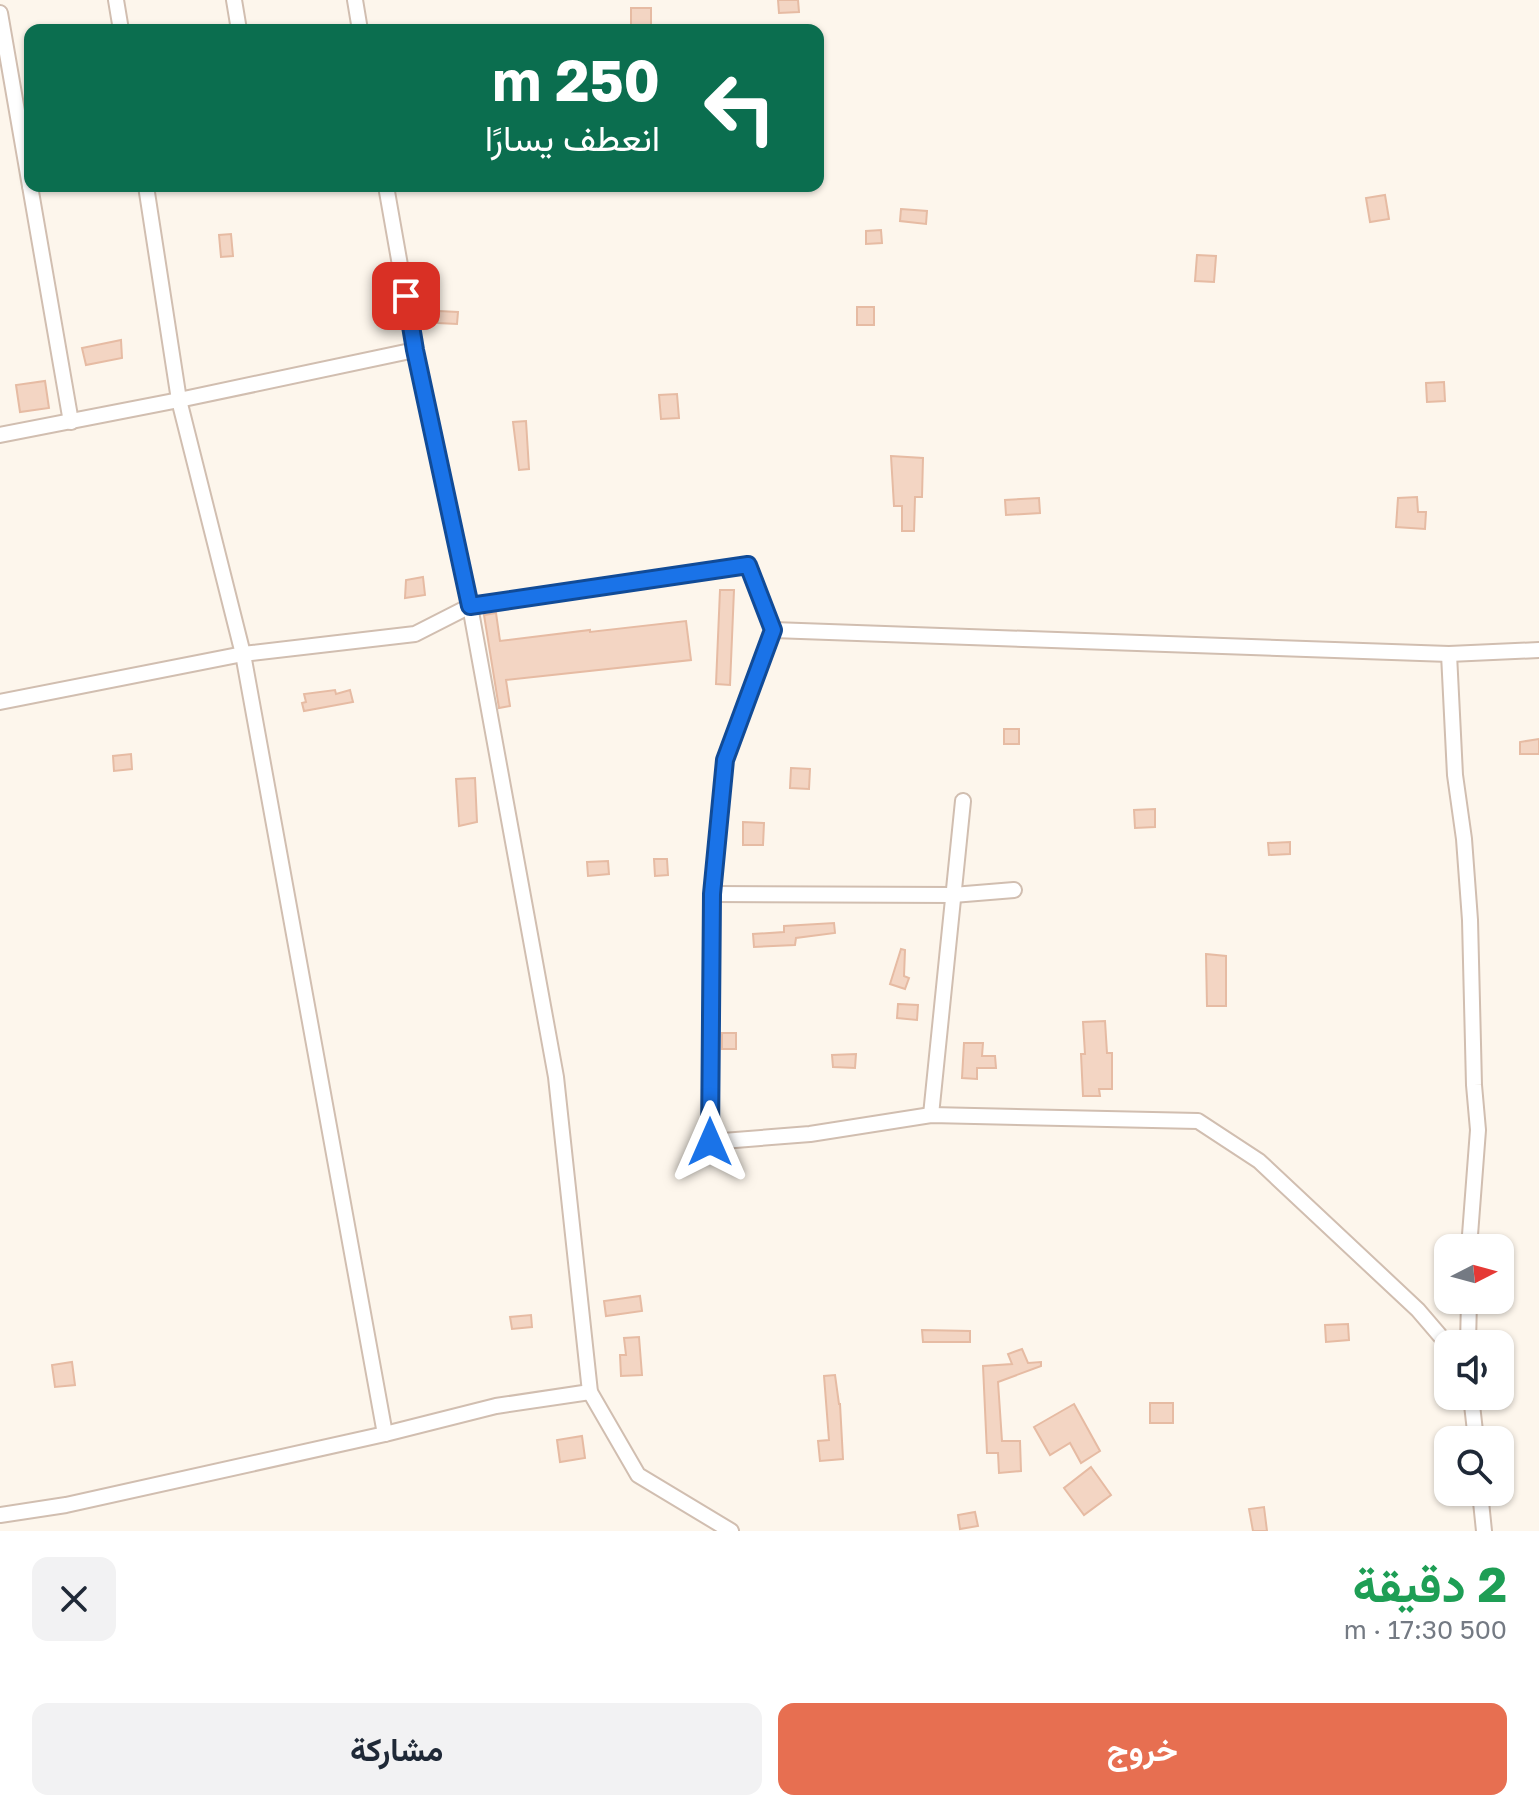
<!DOCTYPE html>
<html lang="ar">
<meta charset="utf-8">
<style>
:root{--surface:#fff;--page:#f2f2f3;--text:#1f2937;--muted:#747a83;--accent:#e76f51}
body{margin:0;font-family:"Golos Text",Vazirmatn,sans-serif;background:var(--page);color:var(--text);direction:rtl;height:100vh;display:flex;flex-direction:column;font-size:30px;white-space:nowrap}
*{box-sizing:border-box;margin:0}
p{font-size:26px;color:var(--muted)}
.icon{flex:none;width:44px;height:44px;fill:none;stroke:currentColor;stroke-width:2;stroke-linecap:round;stroke-linejoin:round}
.map{position:relative;height:1531px;overflow:hidden;direction:ltr}
.panel{display:flex;flex-direction:column;background:var(--surface);flex:1}
.panel>*{flex:none}
.banner{position:absolute;left:24px;top:24px;width:800px;height:168px;border-radius:16px;box-shadow:0 2px 6px #0004;direction:rtl;background:#0b6e4f;color:#fff;overflow:hidden}
.needle{width:52px;rotate:84deg}
.controls{position:absolute;left:1434px;top:1234px;display:grid;gap:16px}
.controls a{display:grid;place-items:center;width:80px;height:80px;border-radius:16px;background:var(--surface);box-shadow:0 2px 6px #0004;font-size:40px}
.pin{position:absolute;display:grid;place-items:center;width:68px;height:68px;color:#fff;margin:-34px;border-radius:16px;box-shadow:0 4px 12px #0006}
.me{position:absolute;width:88px;margin:-44px;rotate:0deg;stroke-linejoin:round;filter:drop-shadow(0 0 6px #0008)}
.turn{display:flex;align-items:center;gap:28px;height:168px;padding:0 32px;font-size:36px}
.turn .icon{width:104px;height:104px;stroke-width:2.5}
.turn b{display:block;font-size:56px;line-height:68px}
.round{display:grid;place-items:center;flex:none;width:84px;height:84px;border-radius:16px;background:var(--page)}
.head{display:flex;align-items:center;justify-content:space-between;height:136px;padding:0 32px}
h1{font-size:48px;font-weight:700;line-height:60px;color:#1e9e55}
.cta{display:flex;gap:16px;margin-top:auto;padding:16px 32px}
.cta a{flex:1;height:92px;border-radius:16px;background:var(--accent);color:#fff;font-size:32px;font-weight:700;line-height:92px;text-align:center}
.cta a+a{background:var(--page);color:var(--text)}
.map>svg:first-child{display:block}
</style>
<div class="map">
<svg width="1539" height="1531" viewBox="0 0 1539 1531">
<rect width="100%" height="100%" fill="#fdf6ec"/>
<g fill="#f3d5c3" stroke="#e6bba3" stroke-width="2">
<polygon points="778,0 798,0 799,12 779,13"/>
<rect x="631" y="8" width="20" height="22"/>
<polygon points="1385,195 1389,219 1370,222 1366,198"/>
<polygon points="901,209 927,211 926,224 900,221"/>
<polygon points="881,230 882,243 866,244 866,231"/>
<polygon points="231,234 233,256 221,257 219,235"/>
<polygon points="1197,255 1216,256 1214,282 1195,281"/>
<rect x="857" y="307" width="17" height="18"/>
<polygon points="438,311 458,312 457,324 438,323"/>
<polygon points="121,340 122,358 86,365 82,348"/>
<polygon points="45,381 49,408 20,412 16,385"/>
<polygon points="1444,382 1445,401 1427,402 1426,383"/>
<polygon points="677,394 679,418 661,419 659,395"/>
<polygon points="526,421 529,469 519,470 513,422"/>
<polygon points="891,456 923,458 922,497 915,497 914,531 902,531 902,506 894,506"/>
<polygon points="1417,497 1418,512 1426,512 1425,529 1396,527 1398,498"/>
<polygon points="1039,498 1040,513 1006,515 1005,500"/>
<polygon points="423,577 425,595 405,598 406,580"/>
<polygon points="720,590 734,590 730,685 716,684"/>
<polygon points="496,613 500,641 590,630 590,632 686,621 691,660 506,680 510,706 499,708 484,615"/>
<polygon points="335,690 336,694 350,690 353,702 304,711 302,703 306,702 304,694"/>
<rect x="1004" y="729" width="15" height="15"/>
<polygon points="1539,739 1539,754 1520,754 1520,742"/>
<polygon points="131,754 132,769 114,771 113,756"/>
<polygon points="791,768 810,769 809,789 790,788"/>
<polygon points="475,778 477,822 459,826 456,779"/>
<polygon points="1155,809 1155,827 1135,828 1134,810"/>
<polygon points="743,822 764,823 763,845 743,845"/>
<polygon points="1290,842 1290,854 1269,855 1268,843"/>
<polygon points="654,859 667,859 668,875 655,876"/>
<polygon points="608,861 609,874 588,876 587,862"/>
<polygon points="834,923 835,933 796,938 795,945 754,947 753,934 784,932 784,926"/>
<polygon points="901,949 905,950 904,976 909,978 905,989 890,984"/>
<polygon points="1206,954 1226,956 1226,1006 1207,1006"/>
<polygon points="898,1004 918,1005 917,1020 897,1018"/>
<polygon points="1105,1021 1107,1053 1112,1053 1112,1089 1099,1089 1100,1096 1083,1096 1081,1054 1085,1054 1083,1022"/>
<rect x="722" y="1033" width="14" height="16"/>
<polygon points="964,1043 983,1043 982,1056 995,1056 996,1068 977,1068 977,1079 962,1078"/>
<polygon points="856,1054 855,1068 833,1067 832,1055"/>
<polygon points="640,1296 642,1311 606,1316 604,1301"/>
<polygon points="531,1315 532,1327 512,1329 510,1317"/>
<polygon points="1348,1324 1349,1340 1326,1342 1325,1325"/>
<polygon points="922,1330 970,1331 970,1342 923,1342"/>
<polygon points="639,1337 642,1375 621,1376 620,1355 626,1355 624,1338"/>
<polygon points="1022,1349 1028,1363 1041,1362 1041,1366 998,1382 1002,1441 1020,1441 1021,1471 999,1473 998,1453 987,1453 983,1366 1012,1364 1008,1354"/>
<polygon points="72,1362 75,1385 55,1387 52,1365"/>
<polygon points="835,1375 839,1404 840,1404 843,1459 820,1461 818,1441 829,1440 824,1376"/>
<rect x="1150" y="1403" width="23" height="20"/>
<polygon points="1074,1404 1100,1451 1081,1463 1070,1443 1050,1455 1034,1427"/>
<polygon points="582,1436 585,1458 560,1462 557,1440"/>
<polygon points="1091,1467 1111,1495 1084,1515 1064,1488"/>
<polygon points="1264,1507 1267,1531 1253,1531 1249,1509"/>
<polygon points="975,1512 978,1526 960,1529 958,1515"/>
</g>
<g fill="none" stroke-linecap="round" stroke-linejoin="round">
<g stroke="#d1beb0" stroke-width="18">
<g id="street">
<polyline points="116,0 121,30"/>
<polyline points="234,0 239,30"/>
<polyline points="355,0 360,30"/>
<polyline points="0,13 30,186"/>
<polyline points="30,186 71,422"/>
<polyline points="146,186 179,400 243,654 385,1434"/>
<polyline points="386,186 415,350 470,606 556,1077 590,1392 638,1475 731,1531"/>
<polyline points="0,435 179,400 415,350"/>
<polyline points="773,630 1449,654 1539,650"/>
<polyline points="1449,654 1455,775 1464,839 1470,920 1474,1085 1478,1130 1469,1248"/>
<polyline points="0,702 243,654 415,634 470,606 748,565 773,630 725,760 712,894 710,1142 810,1134 931,1115 1198,1121 1259,1161 1418,1310 1448,1345"/>
<polyline points="712,894 953,895 1014,890"/>
<polyline points="931,1115 963,801"/>
<polyline points="1468,1344 1469,1300"/>
<polyline points="1471,1396 1476,1440"/>
<polyline points="1480,1492 1484,1531"/>
<polyline points="0,1515 66,1505 385,1434 496,1406 590,1392"/>
</g>
</g>
<use href="#street" stroke="#fff" stroke-width="14"/>
</g>
<g fill="none" stroke-linecap="round" stroke-linejoin="round">
<g stroke="#114b97" stroke-width="20">
<polyline id="route" points="406,296 415,350 470,606 748,565 773,630 725,760 712,894 710,1142"/>
</g>
<use href="#route" stroke="#1a73e8" stroke-width="14"/>
</g>
</svg>
<div class="controls">
<a><svg class="needle" viewBox="-14 -14 28 28"><path d="M0-13l5 13h-10z" fill="#e53935"/><path d="M0 13l5-13h-10z" fill="#747a83"/></svg></a>
<a><svg class="icon" aria-label="sound" viewBox="0 0 24 24"><path d="M4 9h4l5-4v14l-5-4H4zM17 9q2 3 0 6"/></svg></a>
<a><svg class="icon" aria-label="search" viewBox="0 0 24 24"><circle cx="10" cy="10" r="6"/><path d="M15 15l6 6"/></svg></a>
</div>
<div class="pin" style="left:406px;top:296px;background:#d93025"><svg class="icon" aria-label="arrive" viewBox="0 0 24 24"><path d="M6 21V4h12l-3 4 3 4H6"/></svg></div>
<svg class="me" style="left:710px;top:1142px" viewBox="-20 -20 40 40"><path d="M0-17L14 15 0 8-14 15z" fill="#1a73e8" stroke="#fff" stroke-width="4"/></svg>
<div class="banner">
<div class="turn"><svg class="icon" aria-label="left" viewBox="0 0 24 24"><path d="M17 20v-9H6M10 6l-5 5 5 5"/></svg><div><b>250 m</b>انعطف يسارًا</div></div>
</div>
</div>
<section class="panel">
<div class="head"><div><h1>2 دقيقة</h1><p>500 m · 17:30</p></div><a class="round"><svg class="icon" aria-label="close" viewBox="0 0 24 24"><path d="M6 6l12 12M18 6L6 18"/></svg></a></div>
<div class="cta"><a>خروج</a><a>مشاركة</a></div>
</section>
